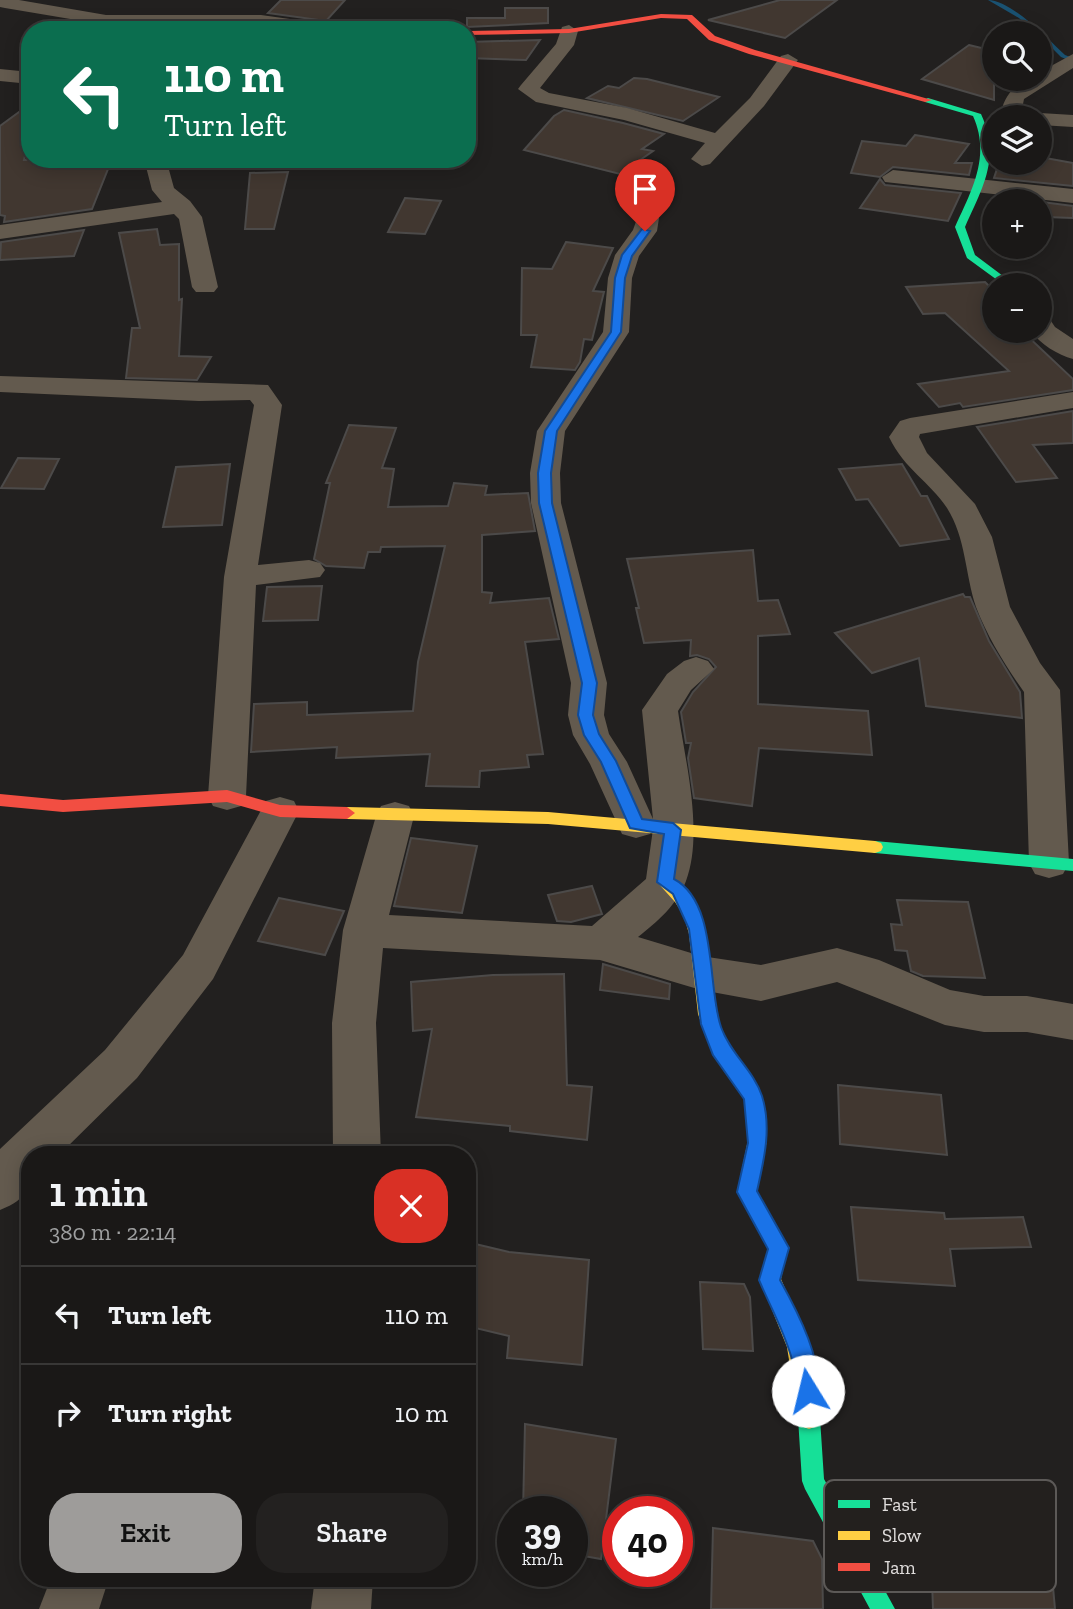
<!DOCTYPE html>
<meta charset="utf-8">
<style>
:root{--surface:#1a1817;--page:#232120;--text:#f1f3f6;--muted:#9fa0a1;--line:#383736;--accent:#9e9c9a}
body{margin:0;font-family:"Zilla Slab",serif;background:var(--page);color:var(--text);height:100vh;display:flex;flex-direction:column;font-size:26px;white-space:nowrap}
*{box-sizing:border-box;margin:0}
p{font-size:23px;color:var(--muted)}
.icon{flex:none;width:38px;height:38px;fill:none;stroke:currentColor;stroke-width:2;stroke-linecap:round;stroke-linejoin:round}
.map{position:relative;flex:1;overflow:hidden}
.sheet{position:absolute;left:21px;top:1146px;width:455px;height:441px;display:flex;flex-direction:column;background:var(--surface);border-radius:28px;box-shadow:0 4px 18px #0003,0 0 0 2px var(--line)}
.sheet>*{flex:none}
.guide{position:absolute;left:21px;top:21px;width:455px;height:147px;border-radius:28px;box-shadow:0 4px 18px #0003,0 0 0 2px var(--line);background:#0b6e4f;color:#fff;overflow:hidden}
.tools{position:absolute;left:982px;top:21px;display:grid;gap:14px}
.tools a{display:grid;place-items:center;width:70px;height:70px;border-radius:50%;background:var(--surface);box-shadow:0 4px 18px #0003,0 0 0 2px var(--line);font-size:35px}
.speed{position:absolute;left:497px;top:1496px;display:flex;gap:14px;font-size:35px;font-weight:700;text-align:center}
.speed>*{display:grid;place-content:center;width:91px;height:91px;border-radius:50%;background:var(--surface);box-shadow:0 4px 18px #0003,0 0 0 2px var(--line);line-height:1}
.speed small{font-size:18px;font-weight:400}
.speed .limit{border:10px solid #d22;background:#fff;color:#111}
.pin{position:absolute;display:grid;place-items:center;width:60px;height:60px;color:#fff;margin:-72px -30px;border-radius:50% 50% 50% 0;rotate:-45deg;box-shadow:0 0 7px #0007}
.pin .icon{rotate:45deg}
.me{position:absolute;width:77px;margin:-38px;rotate:351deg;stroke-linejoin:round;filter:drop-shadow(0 0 5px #0008)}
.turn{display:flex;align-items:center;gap:24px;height:147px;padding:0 28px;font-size:32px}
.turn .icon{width:91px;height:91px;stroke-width:2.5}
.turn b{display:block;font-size:49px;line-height:60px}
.round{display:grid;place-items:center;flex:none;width:74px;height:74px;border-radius:28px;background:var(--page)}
.head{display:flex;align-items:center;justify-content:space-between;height:119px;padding:0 28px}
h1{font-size:42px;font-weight:600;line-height:52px}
.cta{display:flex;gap:14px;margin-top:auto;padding:14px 28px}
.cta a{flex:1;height:80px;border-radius:28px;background:var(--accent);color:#111;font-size:28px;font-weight:600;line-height:80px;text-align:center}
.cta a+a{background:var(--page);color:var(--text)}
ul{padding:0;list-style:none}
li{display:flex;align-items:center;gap:21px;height:98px;padding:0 28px;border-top:2px solid var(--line)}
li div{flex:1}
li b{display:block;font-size:26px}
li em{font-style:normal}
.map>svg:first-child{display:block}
</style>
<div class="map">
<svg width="1073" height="1609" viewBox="0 0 1073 1609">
<rect width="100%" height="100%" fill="#22201f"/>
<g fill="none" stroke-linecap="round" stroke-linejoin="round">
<path fill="#1a5272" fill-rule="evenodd" d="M988 0C1011 0 1048 39 1065 55L1073 58V62L1061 57 1040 36V33H1035L1019 18Z"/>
</g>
<g fill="#413730" stroke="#4c4a49" stroke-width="2">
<polygon points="281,0 345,0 326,21 268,13"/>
<polygon points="780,0 837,0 785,38 708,20"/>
<polygon points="505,8 548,8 548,23 467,27 467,18 505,18"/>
<polygon points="540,40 526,60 467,58 467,42"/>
<polygon points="969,45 994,51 994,100 922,79"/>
<polygon points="634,78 647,79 719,97 683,121 587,98 608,86 619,88"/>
<polygon points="30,104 30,135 24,160 112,159 92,209 4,222 5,216 0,215 0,126"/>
<polygon points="564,110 623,123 664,134 642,149 653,151 620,174 524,150 554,116"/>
<polygon points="915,135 969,144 955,163 972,163 969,175 893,167 880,177 851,173 862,141 906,146"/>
<polygon points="1040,157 1073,163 1073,186 994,178 999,163 1040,163"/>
<polygon points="288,172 274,229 245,229 250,173"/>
<polygon points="880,179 885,185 961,193 948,221 860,208"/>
<polygon points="405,198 441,201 425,234 388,232"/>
<polygon points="1042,202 1073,206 1073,218 1046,217"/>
<polygon points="157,229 160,245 179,244 179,300 182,299 179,356 211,357 197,380 126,378 132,328 140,328 119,233"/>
<polygon points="84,230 74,256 0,260 1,242"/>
<polygon points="566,242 613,248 593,291 604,292 592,340 584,339 580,362 575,370 531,367 537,335 521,335 522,268 552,269"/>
<polygon points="985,282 994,291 994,331 1022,331 1073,379 1073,390 963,407 960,403 939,407 918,384 1009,371 945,313 923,314 906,287"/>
<polygon points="1073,411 1073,443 1033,445 1057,478 1016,482 977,427"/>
<polygon points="349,425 396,428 382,468 394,469 388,507 448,506 454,483 487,486 485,495 528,493 535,531 482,535 482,592 492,593 490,603 549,598 559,639 525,642 543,754 527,755 529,767 480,771 479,787 426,786 430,754 336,758 337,747 251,752 254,704 307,702 307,715 413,711 418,662 445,546 381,547 380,552 368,552 364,568 326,566 314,559 330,483 326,483"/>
<polygon points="18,458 59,459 44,489 1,488"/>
<polygon points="230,464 222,525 163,527 176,467"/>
<polygon points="902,464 921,496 927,496 949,539 900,546 868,499 856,500 839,469"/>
<polygon points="753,550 758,601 778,600 790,634 758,636 758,704 868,711 872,755 759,748 752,806 694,798 688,758 691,743 686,743 681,712 693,692 716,667 709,659 697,655 690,656 691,640 644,643 636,608 639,608 627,559"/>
<polygon points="322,586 318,620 263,621 267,587"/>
<polygon points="963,594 965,597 970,597 989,641 1020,692 1022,718 926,706 919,658 872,673 835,633"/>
<polygon points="411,838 477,846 462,913 394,906"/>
<polygon points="592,886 602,914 571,922 557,921 548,895"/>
<polygon points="279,898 344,911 325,955 258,941"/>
<polygon points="897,900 968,902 985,978 923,976 911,971 907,951 895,950 891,924 902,925"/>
<polygon points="603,964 670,984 669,999 600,990"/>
<polygon points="564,974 567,1085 592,1087 587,1140 510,1131 510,1126 416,1117 432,1029 413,1031 411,982 493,975"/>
<polygon points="838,1085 941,1095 947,1155 840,1144"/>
<polygon points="851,1207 944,1213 945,1219 1023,1217 1031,1247 950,1249 955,1286 858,1280"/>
<polygon points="467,1242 509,1252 589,1260 582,1365 507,1358 509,1336 467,1326"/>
<polygon points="700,1282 744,1284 750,1297 753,1351 703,1349"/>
<polygon points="525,1424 616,1439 601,1559 572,1554 572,1512 523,1512"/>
<polygon points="930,1524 1049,1543 1055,1609 933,1609"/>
<polygon points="713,1528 813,1541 822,1559 823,1609 711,1609"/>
</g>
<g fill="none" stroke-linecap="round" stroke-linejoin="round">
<g fill="#635a4e" fill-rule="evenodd">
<polygon points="0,0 19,0 106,15 261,15 326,24 335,30 288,30 261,25 106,25 5,8 0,7"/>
<polygon points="569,25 578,31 574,45 540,88 549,93 627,108 715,133 750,98 781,56 788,54 798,60 764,106 710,164 702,166 691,159 705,143 624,120 536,102 518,89 521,85 556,44 562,27"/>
<path d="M1073 54V68L1024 99 1022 109 1031 117 1040 113 1073 115V127L1040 125V117L1004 116 1001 112C1006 92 1018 79 1040 79V72Z"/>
<polygon points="0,69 30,72 30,84 0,81"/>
<polygon points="144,159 166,159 174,188 190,201 202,217 218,287 214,292 196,292 192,287 179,219 174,214 0,239 0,225 162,202 152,190"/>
<polygon points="893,170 1073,189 1073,203 885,182 882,177"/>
<path d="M647 211 655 213 659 218 657 231 639 256 632 278 629 332 565 431 560 473 561 503 607 683 604 715 609 734 627 762 653 819 642 710 667 674 684 661 696 657 708 661 714 669 691 690 678 711C685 760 704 833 686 881 677 905 657 922 638 937L701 956 761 965 837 948 879 960 950 990 984 996H1027L1073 1004V1040L1027 1032H984L945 1025 837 982 761 1001 701 990 600 960 383 948 376 1023 381 1155H333L332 1023 343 930 376 816 381 806 395 802 409 806 414 816 389 915 592 926 646 879 653 829 650 834 636 838 622 834 590 764 573 735 568 715 571 683 531 503 530 473 537 431 603 332 608 278 615 255 633 230 639 213Z"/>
<path d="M1040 316 1049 318 1055 327 1073 339V359C1058 355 1040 344 1031 331H1040Z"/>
<polygon points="0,376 268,385 282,405 258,565 309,560 320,563 325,570 320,577 256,585 246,796 241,806 227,810 213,806 208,796 224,577 254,405 250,400 199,401 0,392"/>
<path d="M1073 392V408L920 434 919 437 927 453 975 504 992 537 1010 607 1040 663 1060 690 1069 863 1063 874 1049 878 1035 874 1029 863 1024 692C1006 667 987 636 976 607 965 574 966 538 947 508 929 481 905 470 889 437L900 421 910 418Z"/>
<path d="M280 797 294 801 299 811 213 979 137 1078 59 1155H30C30 1185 31 1198 0 1210V1149L105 1050 183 955 266 801Z"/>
<polygon points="51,1578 109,1578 99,1609 39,1609"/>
<polygon points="315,1578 373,1578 371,1609 311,1609"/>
</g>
<g fill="#16e098" fill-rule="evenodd">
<path d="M928 98 981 114C1001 157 983 187 965 227L975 255 1015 285H1004L967 258 955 227C972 190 991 156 973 116L925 102 924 100Z"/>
<polygon points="875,841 1073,859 1073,871 875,853 869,851 867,847 869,843"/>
<polygon points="809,1407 817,1410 820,1418 824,1479 895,1609 870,1609 805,1489 802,1481 798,1418 801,1410"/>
</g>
<g fill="#ffcf43" fill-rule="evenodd">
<polygon points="347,807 548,812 875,841 881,843 883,847 881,851 875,853 548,824 347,819 339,813"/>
<polygon points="665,876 671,877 687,893 700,915 706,934 716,1014 723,1034 762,1098 767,1119 767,1140 757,1191 788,1248 781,1279 803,1331 812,1363 820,1418 817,1426 809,1429 801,1426 798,1418 787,1347 760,1280 768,1249 737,1192 748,1140 748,1119 744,1098 705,1034 698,1014 689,934 684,916 675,902 657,882 659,877"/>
</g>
<g fill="#f24e42" fill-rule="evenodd">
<polygon points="661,14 692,15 715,36 755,50 932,100 925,102 749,54 709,40 687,19 661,18 569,33 467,35 467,31 569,29"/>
<polygon points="227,790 280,805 347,807 355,813 347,819 280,817 227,802 63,812 0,806 0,794 63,800"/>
</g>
</g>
<path fill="#1a73e8" stroke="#114b97" stroke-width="2" d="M642 229 650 231 632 256 625 278 621 332 557 431 551 473 552 503 597 683 593 715 599 734 616 761 642 819 673 823 681 830 674 879C718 902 707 987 721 1027 730 1053 754 1071 762 1096 772 1128 764 1160 757 1191L789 1248 780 1280C795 1307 828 1368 815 1399L808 1402 800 1399C794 1386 795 1370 791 1356 783 1329 770 1306 759 1280L768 1249 737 1192 748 1143 744 1099 713 1055 701 1024 689 929 673 894 657 882 664 834 630 828 601 762 584 735 578 715 582 683 539 503 538 473 545 431 611 332 615 278 622 255Z"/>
<rect x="824" y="1480" width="232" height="112" rx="10" fill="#23201e" stroke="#5c5957" stroke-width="2"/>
<rect x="838" y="1500" width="32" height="8" fill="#16e098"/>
<rect x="838" y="1531" width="32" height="9" fill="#ffcf43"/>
<rect x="838" y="1563" width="32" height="8" fill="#f24e42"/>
<g font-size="19" fill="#e1dedd">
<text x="882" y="1511">Fast</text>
<text x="882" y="1542">Slow</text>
<text x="882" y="1574">Jam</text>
</g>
</svg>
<div class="tools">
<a><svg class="icon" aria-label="search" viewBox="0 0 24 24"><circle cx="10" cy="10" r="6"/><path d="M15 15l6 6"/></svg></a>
<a><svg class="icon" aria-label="layers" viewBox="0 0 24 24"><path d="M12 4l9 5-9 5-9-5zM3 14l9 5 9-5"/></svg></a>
<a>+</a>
<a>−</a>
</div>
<div class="speed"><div>39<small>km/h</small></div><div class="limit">40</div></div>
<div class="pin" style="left:645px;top:231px;background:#d93025"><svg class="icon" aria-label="arrive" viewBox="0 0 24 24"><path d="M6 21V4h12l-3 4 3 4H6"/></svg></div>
<svg class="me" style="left:808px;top:1391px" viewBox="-20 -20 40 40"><circle r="19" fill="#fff"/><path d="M0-13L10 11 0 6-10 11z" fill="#1a73e8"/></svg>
<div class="guide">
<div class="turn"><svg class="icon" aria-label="left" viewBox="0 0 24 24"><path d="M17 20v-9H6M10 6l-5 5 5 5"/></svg><div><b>110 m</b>Turn left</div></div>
</div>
<section class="sheet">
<div class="head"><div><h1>1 min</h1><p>380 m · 22:14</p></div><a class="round" style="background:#d93025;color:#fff"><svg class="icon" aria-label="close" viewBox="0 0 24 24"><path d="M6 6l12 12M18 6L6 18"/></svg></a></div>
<ul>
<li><svg class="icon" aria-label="left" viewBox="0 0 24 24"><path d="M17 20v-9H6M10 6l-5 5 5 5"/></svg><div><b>Turn left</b></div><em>110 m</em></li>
<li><svg class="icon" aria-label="right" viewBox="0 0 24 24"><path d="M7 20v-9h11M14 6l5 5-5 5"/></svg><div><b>Turn right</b></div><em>10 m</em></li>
</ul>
<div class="cta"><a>Exit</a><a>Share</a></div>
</section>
</div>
